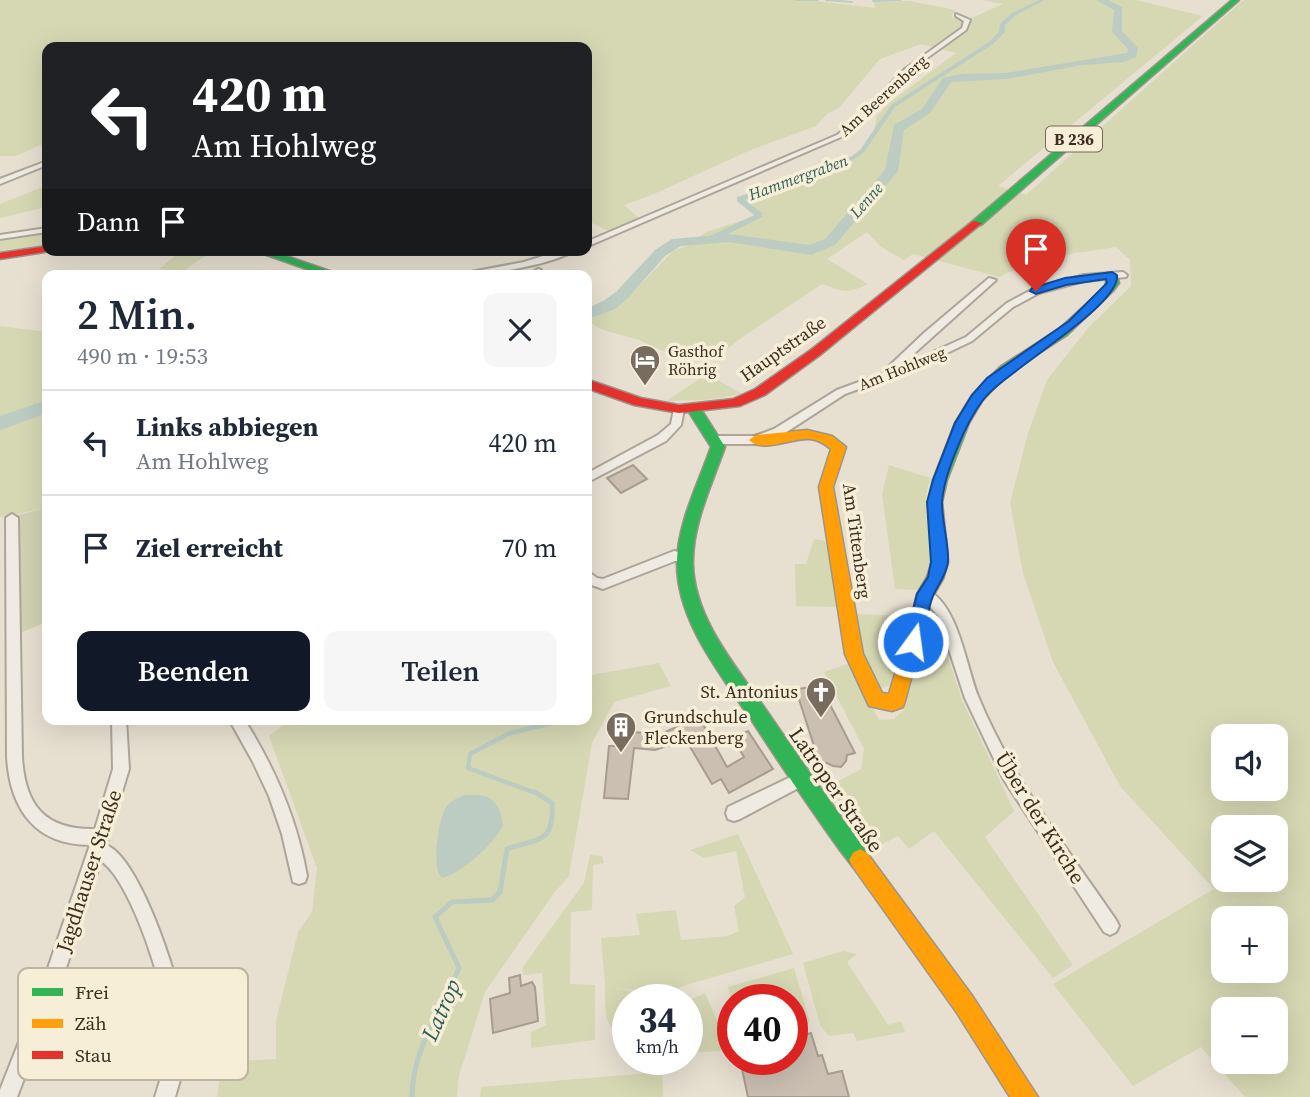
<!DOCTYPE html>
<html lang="de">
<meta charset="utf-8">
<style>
:root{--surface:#fff;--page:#f6f6f7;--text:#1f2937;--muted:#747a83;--line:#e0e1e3;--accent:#111827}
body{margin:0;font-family:"Source Serif 4",serif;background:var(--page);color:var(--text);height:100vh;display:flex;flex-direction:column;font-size:26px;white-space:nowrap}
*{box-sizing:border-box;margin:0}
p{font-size:23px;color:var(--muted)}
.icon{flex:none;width:38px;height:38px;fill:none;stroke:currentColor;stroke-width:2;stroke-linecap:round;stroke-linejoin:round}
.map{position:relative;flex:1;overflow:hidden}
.drawer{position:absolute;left:42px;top:270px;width:550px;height:455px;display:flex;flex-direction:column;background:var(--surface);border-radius:14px;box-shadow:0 7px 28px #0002}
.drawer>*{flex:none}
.guide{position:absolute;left:42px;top:42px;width:550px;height:214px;border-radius:14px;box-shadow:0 7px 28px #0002;background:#202124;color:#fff;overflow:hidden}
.tools{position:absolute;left:1211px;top:724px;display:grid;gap:14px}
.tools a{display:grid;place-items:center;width:77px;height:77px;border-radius:14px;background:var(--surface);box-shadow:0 7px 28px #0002;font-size:35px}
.speed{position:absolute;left:612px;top:984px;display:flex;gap:14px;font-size:35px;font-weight:700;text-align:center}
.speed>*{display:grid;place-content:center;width:91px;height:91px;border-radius:50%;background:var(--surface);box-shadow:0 7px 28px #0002;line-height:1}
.speed small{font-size:18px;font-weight:400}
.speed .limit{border:10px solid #d22;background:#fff;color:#111}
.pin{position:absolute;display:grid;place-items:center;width:60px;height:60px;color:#fff;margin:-72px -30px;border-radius:50% 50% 50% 0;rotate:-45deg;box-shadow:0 0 7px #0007}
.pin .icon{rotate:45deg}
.me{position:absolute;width:77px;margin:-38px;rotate:14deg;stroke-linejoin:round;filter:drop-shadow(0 0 5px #0008)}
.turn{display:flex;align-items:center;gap:24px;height:147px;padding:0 35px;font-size:32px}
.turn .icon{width:91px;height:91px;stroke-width:2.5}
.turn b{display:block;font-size:49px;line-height:60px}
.then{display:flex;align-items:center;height:66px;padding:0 35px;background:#0003;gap:14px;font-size:26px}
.round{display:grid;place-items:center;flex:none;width:74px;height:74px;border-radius:14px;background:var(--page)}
.summary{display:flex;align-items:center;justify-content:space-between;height:119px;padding:0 35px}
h1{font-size:42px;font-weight:600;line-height:52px}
.cta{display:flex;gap:14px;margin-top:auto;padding:14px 35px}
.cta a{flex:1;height:80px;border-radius:14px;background:var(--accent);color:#fff;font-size:28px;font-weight:600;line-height:80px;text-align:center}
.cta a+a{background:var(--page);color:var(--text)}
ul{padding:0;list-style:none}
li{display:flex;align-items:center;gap:21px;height:105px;padding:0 35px;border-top:2px solid var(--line)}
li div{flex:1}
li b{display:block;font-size:26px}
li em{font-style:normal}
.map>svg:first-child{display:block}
</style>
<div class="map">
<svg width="1310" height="1097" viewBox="0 0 1310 1097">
<rect width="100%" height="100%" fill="#e7e0d1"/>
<g fill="#d6d7b3" fill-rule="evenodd">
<path d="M0 0H807L875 8 874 2 909 1 956 10 951 16 963 22 1003 4 982 0H1136L1203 16 998 186 1026 195 1240 3 1244 0H1310V1097H1245L1201 1047 1133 1086 1053 984 1214 889 1120 786 1053 662 1023 573 1010 503 1028 433 1047 380 1088 328 1131 286 1130 260 1116 247 1037 259 999 277 913 254 904 260 881 247 867 232 827 259 868 284C847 294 843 292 822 284L744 336 722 353 685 361 639 340 603 330 587 321 634 291 673 251 687 246 706 232 759 215 739 200 811 177 854 157 862 151 874 131 877 116 889 103 956 53 921 44 880 59 840 107 827 114 816 126 753 149 654 194 624 205 641 220 613 233 586 220V47H47V142L16 156H0ZM1223 737H1276V789H1223ZM1223 828H1276V880H1223ZM1223 919H1276V971H1223ZM1223 1010H1276V1062H1223Z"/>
<polygon points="45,186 47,207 0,218 0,204"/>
<polygon points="42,235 47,239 47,248 41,254 0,260 0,241"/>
<polygon points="182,250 214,250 182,272 159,269"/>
<polygon points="0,326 47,332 47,508 0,517"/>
<polygon points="707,374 742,394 705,400 666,401"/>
<path d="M889 465 930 478C929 485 926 492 926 499 925 537 943 554 919 590L895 589 882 494Z"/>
<polygon points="814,539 830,542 839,607 796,606 795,564 806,564"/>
<polygon points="857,614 914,616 896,684 877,689 862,650"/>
<polygon points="926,622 937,624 962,700 1014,811 985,837 1073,965 1053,978 934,831 909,849 898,836 871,850 829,786 861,769 864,749 824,672 850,663 879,720 894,719 905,709"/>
<polygon points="659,663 671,686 614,702 592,743 569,876 554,893 485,992 459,1076 457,1097 217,1097 222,1062 276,1059 276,1021 298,932 312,912 317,868 269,736 291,719 586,719 586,676"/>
<path d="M738 834 793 954 686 985 665 994 618 988 666 999H628V1033C600 1035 606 1002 605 984 604 969 602 954 601 938L640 935 636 914 676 910 681 940 728 936 739 931 734 906 745 897 736 851 704 858 690 850Z"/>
<polygon points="590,855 602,856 604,863 593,865 592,910 571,912 570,984 595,985 595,1040 531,1048 531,1032 546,1025 542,973 524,975 522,968 584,883"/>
<polygon points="843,951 857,954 847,962 888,1025 901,1021 905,1032 857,1041 853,1033 829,1036 820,1025 803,963"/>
<polygon points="794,968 810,1022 793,1027 793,999 733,999 733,1008 728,987"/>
<polygon points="705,993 724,1037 721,1051 688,1053 688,1001"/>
<polygon points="662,1072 663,1097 480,1097 481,1087"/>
</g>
<polygon fill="#d1d1b3" points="47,508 47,622 22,632 17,571 18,515"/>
<path fill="#bcccc2" d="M465 795C491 793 499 800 503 825 494 844 462 873 442 878 431 867 438 821 446 807 451 800 458 798 465 795Z"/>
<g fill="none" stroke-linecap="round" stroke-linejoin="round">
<g stroke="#bcccc2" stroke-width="2">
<polyline points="796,0 818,0"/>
<polyline points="826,0 852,2"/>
<polyline points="873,1 900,0"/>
</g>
<g stroke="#bcccc2" stroke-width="4.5">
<polyline points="586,674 590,684 586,693"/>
<polyline points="538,794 468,768 470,754 510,733 570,719"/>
</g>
<path stroke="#bcccc2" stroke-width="5" d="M412 1097C412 1051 441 1009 459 968L435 917 452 902 492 900 500 892 507 849C535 838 555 846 552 803L535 792"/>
<polygon fill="#bcccc2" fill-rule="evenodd" points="1039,0 1045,0 1016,15 1005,25 1005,32 993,44 895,107 864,152 856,158 814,179 745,200 762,213 762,217 714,241 708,241 708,237 754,215 737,201 737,197 808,175 852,156 860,150 891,105 989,42 999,32 1000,24 1012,13"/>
<g fill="#bcccc2" fill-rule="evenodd">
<polygon points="1096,0 1107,0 1122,7 1122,31 1138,48 1136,57 1124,62 1083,65 1006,79 951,82 930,113 904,130 898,171 835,245 811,255 729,242 681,246 665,256 628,298 615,309 586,320 586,309 603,301 616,292 655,250 672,239 729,234 809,245 825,239 885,170 894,125 922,109 943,78 961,74 1006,73 1127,53 1128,49 1112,32 1114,10"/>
<polygon points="47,400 47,413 0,430 0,416"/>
</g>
</g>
<g fill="#cbbfb2" stroke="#a89c90" stroke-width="2">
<polygon points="633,465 647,479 621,493 607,478"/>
<polygon points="815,686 817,690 822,689 855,753 847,755 846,761 841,767 833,766 827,763 818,764 811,750 815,749 797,693 799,689"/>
<polygon points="699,717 727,767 744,757 733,739 748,731 773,769 729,793 721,779 712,784 686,740 655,750 634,748 628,799 604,798 609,746 616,746 618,732 663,733"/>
<polygon points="520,975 521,986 532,982 535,987 538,1021 493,1033 490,999 510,993 509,978"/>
<polygon points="811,1033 818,1056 822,1055 828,1074 842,1071 849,1097 748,1097 740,1060 793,1059 793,1047 799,1045 796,1037"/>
</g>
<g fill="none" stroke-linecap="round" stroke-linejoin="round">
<g stroke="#ada599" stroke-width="4">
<g id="street">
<polygon points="956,14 970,20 966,30 909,71 854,127 841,137 586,247 586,242 837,135 850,125 905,69 962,28 964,21 956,16"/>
<polygon points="47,161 47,165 0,184 0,179"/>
<polygon points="47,228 47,232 0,239 0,235"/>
<path d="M562 250H576C548 266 488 275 455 275L524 262Z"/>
<polygon points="538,269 541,270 541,274 528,275"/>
<polygon points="1123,272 1127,275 1126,277 1084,281 1039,293 1013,307 972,341 918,367 845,394 782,435 756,444 716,444 711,440 716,436 755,436 774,429 837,390 886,372 887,368 924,333 989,278 996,280 898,368 966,337 1007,303 1033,289 1084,275"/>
<polygon points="679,406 684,409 681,425 666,441 586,483 586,474 658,435 671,424 674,409"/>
<path d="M12 514 18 518 22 757C25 806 45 830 95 829L113 769 112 719H126L129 769 106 845C141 857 186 997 187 1034 188 1055 181 1077 175 1097H155C161 1077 169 1055 169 1034 168 997 132 881 101 861L65 971 17 1097H0V1090L47 971 90 845C35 845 10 809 7 757L6 518Z"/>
<polygon points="674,551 690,554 692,557 690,560 675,561 603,589 586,583 586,570 597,578 603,579"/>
<path d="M925 589C958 602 966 666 978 696 1011 777 1067 848 1116 920L1119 926 1116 932 1110 935 1104 932 1004 780 965 698 938 616 919 594 920 590Z"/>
<path d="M229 719H244C275 768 297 819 307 876L305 882 299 884 293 882 282 834 269 796 253 762Z"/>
<polygon points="801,772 806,774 809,779 806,784 740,819 734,821 728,819 726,813 728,807"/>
</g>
</g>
<g stroke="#9c958a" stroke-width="3">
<g id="fast">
<polygon points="1232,0 1239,0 981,225 973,225 973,221"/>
<polygon points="252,250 269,250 341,275 324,275"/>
<polygon points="1108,273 1117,275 1119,283 1113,291 1067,335 1008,373 982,401 969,423 947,480 942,502 948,562 943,579 933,596 926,620 920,622 914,620 912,615 917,594 927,577 932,562 928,502 933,480 955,423 972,395 1000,367 1059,329 1105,287"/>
<path d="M694 405 699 406 725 447C712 484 692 525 693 564 694 620 739 670 769 714 801 761 834 807 867 853L871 860 867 867 860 871 853 867 839 849C809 807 780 764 752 721 722 676 677 622 677 564 677 524 698 484 711 447L687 409Z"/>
</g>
</g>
<g stroke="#9c958a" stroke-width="3">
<g id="slow">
<path d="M807 430 832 436 846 447 833 487 863 654 882 693 889 694 914 610 920 608 926 610 928 615 905 701 903 707 892 711 869 706 845 654 819 487 831 449C825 444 819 440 810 439 793 437 763 454 749 440L756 435Z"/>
<polygon points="860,849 867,853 973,997 1038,1097 1010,1097 957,1013 853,867 849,860 853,853"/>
</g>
</g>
<g stroke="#9c958a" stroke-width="3">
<g id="jam">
<polygon points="973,221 982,223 820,355 765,395 740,406 679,413 634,405 586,388 586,379 641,398 679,405 733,399 755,389 812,349"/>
<polygon points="47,246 47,250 51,251 0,259 0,253"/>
</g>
</g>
<use href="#street" fill="#efebe3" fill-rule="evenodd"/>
<use href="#fast" fill="#30b455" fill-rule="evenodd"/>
<use href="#slow" fill="#ff9f0a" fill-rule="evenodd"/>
<use href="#jam" fill="#e5322d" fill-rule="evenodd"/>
</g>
<path fill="#1a73e8" stroke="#114b97" stroke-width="2" d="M1112 272 1117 275C1121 306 1005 371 983 400 966 422 943 476 942 503 942 523 949 543 948 562 946 576 938 584 933 596 926 612 927 632 920 648L913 650 907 648 905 642 917 594 928 577 931 562 927 502 933 480 955 423 972 395 987 378 1069 321 1107 283 1106 279 1066 285 1036 294 1030 291 1032 288 1065 278Z"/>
<defs>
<g id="hotel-pin" transform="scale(1.575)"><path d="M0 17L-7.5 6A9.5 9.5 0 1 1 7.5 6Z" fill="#786c5e" stroke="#f7eed8"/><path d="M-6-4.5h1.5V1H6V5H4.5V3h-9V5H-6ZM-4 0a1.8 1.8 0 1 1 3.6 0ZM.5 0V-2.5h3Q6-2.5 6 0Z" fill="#fff"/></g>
<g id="church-pin" transform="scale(1.575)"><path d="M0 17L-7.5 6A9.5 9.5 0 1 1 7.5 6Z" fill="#786c5e" stroke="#f7eed8"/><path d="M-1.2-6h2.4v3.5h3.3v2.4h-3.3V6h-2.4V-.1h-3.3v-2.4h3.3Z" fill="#fff"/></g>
<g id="building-pin" transform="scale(1.575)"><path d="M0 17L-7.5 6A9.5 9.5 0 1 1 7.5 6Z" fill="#786c5e" stroke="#f7eed8"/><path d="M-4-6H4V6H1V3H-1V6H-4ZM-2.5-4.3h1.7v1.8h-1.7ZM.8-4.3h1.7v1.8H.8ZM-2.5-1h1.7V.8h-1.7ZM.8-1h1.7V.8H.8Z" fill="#fff"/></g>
</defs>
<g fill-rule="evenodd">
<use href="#hotel-pin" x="645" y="360"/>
<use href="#church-pin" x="821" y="692"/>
<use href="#building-pin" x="621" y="727"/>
</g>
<g text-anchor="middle" stroke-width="7" stroke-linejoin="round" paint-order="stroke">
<g font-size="16" fill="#3d2e20" stroke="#f7eed8">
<text transform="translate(883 95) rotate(-42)" y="6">Am Beerenberg</text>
<text transform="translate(902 368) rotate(-22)" y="6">Am Hohlweg</text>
</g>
<rect fill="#f7eed8" stroke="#756857" stroke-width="2" x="1046" y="126.5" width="56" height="25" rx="5"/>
<g font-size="16" font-weight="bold" fill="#3d2e20">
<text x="1074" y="145">B 236</text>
</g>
<g font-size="16" font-style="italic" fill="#2f5d5a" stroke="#f7eed8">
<text transform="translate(798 177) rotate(-20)" y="6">Hammergraben</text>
<text transform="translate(866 200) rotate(-49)" y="6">Lenne</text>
</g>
<g font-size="16" fill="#3d2e20" stroke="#f7eed8" text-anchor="start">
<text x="668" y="357">Gasthof<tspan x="668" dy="18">Röhrig</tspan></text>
</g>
<g font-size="18" fill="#3d2e20" stroke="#f7eed8">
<text transform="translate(783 349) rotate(-35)" y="6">Hauptstraße</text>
<text transform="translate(857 541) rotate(82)" y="6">Am Tittenberg</text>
</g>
<g font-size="18" fill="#3d2e20" stroke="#f7eed8" text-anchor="end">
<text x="798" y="698">St. Antonius</text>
<text x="644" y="723" text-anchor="start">Grundschule<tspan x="644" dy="21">Fleckenberg</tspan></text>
</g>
<g font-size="21" fill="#3d2e20" stroke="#f7eed8">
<text transform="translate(836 790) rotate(55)" y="7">Latroper Straße</text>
<text transform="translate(1040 818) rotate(58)" y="7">Über der Kirche</text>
<text transform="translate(89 871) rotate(-72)" y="7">Jagdhauser Straße</text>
</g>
<g font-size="23" font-style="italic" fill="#2f5d5a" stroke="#f7eed8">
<text transform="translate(441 1010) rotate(-66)" y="8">Latrop</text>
</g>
</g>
<rect x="18" y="968" width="230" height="112" rx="10" fill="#f7eed8" stroke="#bfb4a1" stroke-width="2"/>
<rect x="32" y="988" width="31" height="8" fill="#30b455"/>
<rect x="32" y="1019" width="31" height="9" fill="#ff9f0a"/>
<rect x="32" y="1051" width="31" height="8" fill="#e5322d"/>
<g font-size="19" fill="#3d2e20">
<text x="75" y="999">Frei</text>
<text x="75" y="1030">Zäh</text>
<text x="75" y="1062">Stau</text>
</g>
</svg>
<div class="tools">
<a><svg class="icon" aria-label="sound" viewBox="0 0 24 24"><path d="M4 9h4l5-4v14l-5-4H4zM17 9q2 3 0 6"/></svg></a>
<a><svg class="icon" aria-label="layers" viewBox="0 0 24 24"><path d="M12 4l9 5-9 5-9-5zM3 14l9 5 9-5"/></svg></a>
<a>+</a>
<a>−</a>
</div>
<div class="speed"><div>34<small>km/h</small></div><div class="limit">40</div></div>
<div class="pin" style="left:1036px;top:291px;background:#d93025"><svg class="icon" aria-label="arrive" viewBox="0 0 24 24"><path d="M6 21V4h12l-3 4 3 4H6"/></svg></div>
<svg class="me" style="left:913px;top:642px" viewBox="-20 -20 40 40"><circle r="17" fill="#1a73e8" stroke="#fff" stroke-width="3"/><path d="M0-11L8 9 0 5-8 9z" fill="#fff"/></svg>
<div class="guide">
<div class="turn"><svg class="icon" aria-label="left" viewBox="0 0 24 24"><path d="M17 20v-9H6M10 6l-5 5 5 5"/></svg><div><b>420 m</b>Am Hohlweg</div></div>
<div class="then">Dann<svg class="icon" aria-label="arrive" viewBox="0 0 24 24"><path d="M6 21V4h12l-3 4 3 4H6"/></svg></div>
</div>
<section class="drawer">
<div class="summary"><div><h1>2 Min.</h1><p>490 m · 19:53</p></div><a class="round"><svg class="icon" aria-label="close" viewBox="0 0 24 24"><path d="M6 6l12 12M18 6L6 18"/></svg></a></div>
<ul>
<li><svg class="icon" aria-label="left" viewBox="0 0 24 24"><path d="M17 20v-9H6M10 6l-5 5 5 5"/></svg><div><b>Links abbiegen</b><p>Am Hohlweg</p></div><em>420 m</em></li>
<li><svg class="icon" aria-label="arrive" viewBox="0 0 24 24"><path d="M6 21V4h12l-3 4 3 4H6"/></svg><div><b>Ziel erreicht</b></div><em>70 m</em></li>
</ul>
<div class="cta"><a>Beenden</a><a>Teilen</a></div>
</section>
</div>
